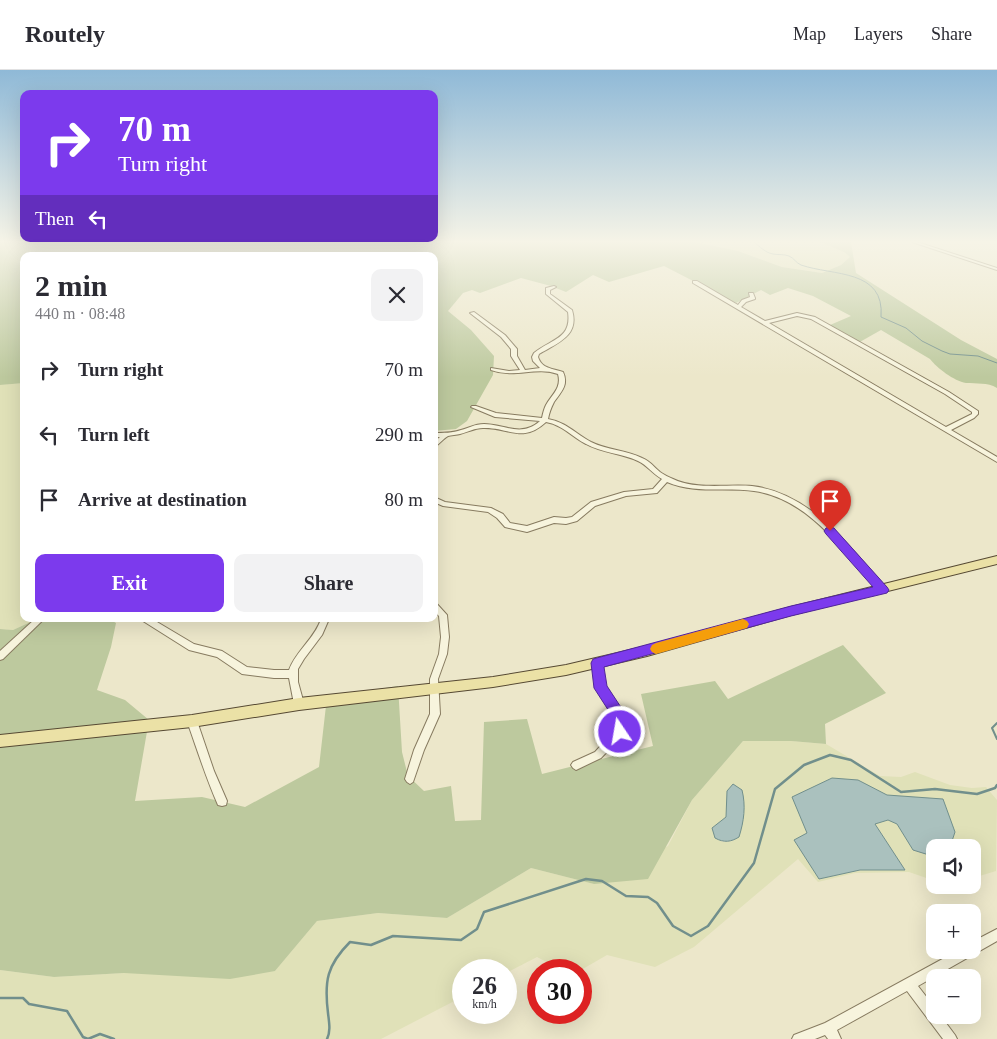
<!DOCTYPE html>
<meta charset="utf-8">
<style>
:root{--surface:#fff;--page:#f2f2f3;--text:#2b2b33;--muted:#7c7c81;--line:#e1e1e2;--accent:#7c3aed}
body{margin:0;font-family:"Times New Roman",serif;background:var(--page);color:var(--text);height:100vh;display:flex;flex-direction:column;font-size:19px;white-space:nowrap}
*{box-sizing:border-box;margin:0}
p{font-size:16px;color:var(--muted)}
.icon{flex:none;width:28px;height:28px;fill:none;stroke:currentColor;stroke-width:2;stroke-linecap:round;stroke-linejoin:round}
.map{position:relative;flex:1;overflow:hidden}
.sheet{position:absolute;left:20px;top:182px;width:418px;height:370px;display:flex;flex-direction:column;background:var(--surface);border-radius:10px;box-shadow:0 5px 20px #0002}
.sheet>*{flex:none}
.banner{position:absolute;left:20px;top:20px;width:418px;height:152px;border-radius:10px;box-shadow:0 5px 20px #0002;background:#7c3aed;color:#fff;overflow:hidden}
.buttons{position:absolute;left:926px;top:769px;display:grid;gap:10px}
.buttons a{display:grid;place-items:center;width:55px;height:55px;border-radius:10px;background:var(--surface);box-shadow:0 5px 20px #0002;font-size:25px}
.speed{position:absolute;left:452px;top:889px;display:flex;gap:10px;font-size:25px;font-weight:700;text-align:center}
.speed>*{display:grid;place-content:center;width:65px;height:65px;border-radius:50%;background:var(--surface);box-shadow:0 5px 20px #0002;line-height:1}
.speed small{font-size:12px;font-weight:400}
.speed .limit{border:8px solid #d22;background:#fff;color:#111}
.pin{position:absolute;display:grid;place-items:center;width:42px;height:42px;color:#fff;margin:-51px -21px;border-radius:50% 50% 50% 0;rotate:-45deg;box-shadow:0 0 5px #0007}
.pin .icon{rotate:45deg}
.me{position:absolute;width:55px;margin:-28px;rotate:348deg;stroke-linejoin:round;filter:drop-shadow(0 0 4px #0008)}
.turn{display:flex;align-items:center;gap:18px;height:105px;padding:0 15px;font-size:22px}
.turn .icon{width:65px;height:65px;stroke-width:2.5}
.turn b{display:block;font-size:35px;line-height:42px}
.then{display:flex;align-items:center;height:48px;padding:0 15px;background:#0003;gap:10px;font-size:19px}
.round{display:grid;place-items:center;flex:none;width:52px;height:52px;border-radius:10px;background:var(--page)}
.head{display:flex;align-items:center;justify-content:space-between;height:85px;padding:0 15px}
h1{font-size:30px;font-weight:600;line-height:38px}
.button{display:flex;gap:10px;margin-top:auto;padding:10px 15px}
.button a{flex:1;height:58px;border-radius:10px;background:var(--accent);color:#fff;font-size:20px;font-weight:600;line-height:58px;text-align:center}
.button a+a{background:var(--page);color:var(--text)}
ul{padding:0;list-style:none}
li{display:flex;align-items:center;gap:15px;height:65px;padding:0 15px}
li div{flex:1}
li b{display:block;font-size:19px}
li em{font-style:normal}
header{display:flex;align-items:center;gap:30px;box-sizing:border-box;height:70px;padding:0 25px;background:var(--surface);border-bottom:1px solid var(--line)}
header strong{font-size:24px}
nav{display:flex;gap:28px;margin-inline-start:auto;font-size:18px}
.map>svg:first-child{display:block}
</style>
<header>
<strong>Routely</strong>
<nav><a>Map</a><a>Layers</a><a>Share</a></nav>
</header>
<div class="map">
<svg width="997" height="969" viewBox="0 0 997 969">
<rect width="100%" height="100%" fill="#ece7ca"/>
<g fill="#e0e1b8" fill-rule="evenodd">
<polygon points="695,172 820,172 844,182 850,187 841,195 822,203 782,197 738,181"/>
<polygon points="24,313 24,549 37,549 13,560 0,559 0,315"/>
<path d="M743 671H791L826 674 880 706 901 707 915 702 950 715 972 718 986 717 997 730 996 801 973 808 972 778 950 777 955 762 903 727 887 725 858 710 807 763 794 770 819 809 860 800H905L875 753 888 750 897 754 913 780 929 785H935V811L909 802 855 803 818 812 798 789 694 877 655 897 607 885 581 900H562L537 887 506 903V900H464V926L381 969H0V900L54 907 124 903 275 901 317 851 378 843 447 848 531 798 594 814 668 776 692 730ZM727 735 733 771 722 772 714 756 722 752 726 747Z"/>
</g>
<g fill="#bdc99e">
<path d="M0 172H695L738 181 782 197 822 203 841 195 850 187 844 182 820 172H851L856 203 961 270 997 289V318C987 312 977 314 966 313 954 311 937 298 930 289L881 260 858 273 830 255 851 246 813 226 788 218 770 225 761 220 736 233 664 196 609 212 593 205 566 222 551 216 521 208 480 223 472 220 463 223 448 241 471 260 494 286 493 305 467 351 456 359 434 361V186H24V313L0 315Z"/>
<polygon points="37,549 109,549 116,553 111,577 97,620 125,630 149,650 135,731 202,727 245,737 319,697 327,627 398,616 402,682 408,706 424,721 451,716 455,751 481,750 484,652 527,649 542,704 653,676 641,624 715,611 728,629 843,575 886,623 825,654 826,674 791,671 743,671 692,730 648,809 594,814 531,798 447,848 378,843 317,851 275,901 230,909 124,903 54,907 0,900 0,559 13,560"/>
</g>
<g fill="#aac1be" stroke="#718f8c">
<polygon points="832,708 858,710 887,725 943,729 955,762 950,777 935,778 935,785 929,785 913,780 897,754 888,750 875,754 905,800 860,800 819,809 794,770 807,763 792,727"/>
<path d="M733 714 742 720C746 736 744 751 739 767 731 772 724 773 715 768L712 758 726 747 727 721Z"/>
</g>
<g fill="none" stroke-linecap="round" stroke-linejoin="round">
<path stroke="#718f8c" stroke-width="1" d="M754 172C760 177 766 183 773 184 778 185 784 184 789 186 794 188 796 193 801 195 833 206 885 199 881 247L906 258 922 271 942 281 950 284 978 286 997 293"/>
<polyline stroke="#718f8c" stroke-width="2" points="997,653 992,658 997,669"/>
<g stroke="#718f8c" stroke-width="2.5">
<polyline points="0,928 23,928 29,934 67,941 83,967 88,969 100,964 114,969"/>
<path d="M327 969C331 961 329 952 328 943 324 911 327 895 350 872L371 875 393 866 461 870 477 859 484 842 586 809 602 811 626 826 648 827 657 833 673 856 691 866 708 856 754 793 775 719 804 695 830 685 851 690 901 722 935 719 977 724 995 718 997 715"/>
</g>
<g stroke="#877b60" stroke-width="2">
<g id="minor">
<polygon points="912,172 917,172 997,198 997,200"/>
<path d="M693 211H697L738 235 742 230 750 227 749 223H753L755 228V229L746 232 741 237 765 251 797 243 815 247 949 322 978 341V344L974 348 951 360 997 387V392L693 213ZM797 246 811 249 945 324 972 342V344L946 357 769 253Z"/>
<path d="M554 216 556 217 550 220V224L572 240C580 266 557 273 539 284L538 287C542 299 552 298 563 302 569 315 561 322 554 332 551 338 549 343 548 349 566 352 576 364 591 372 607 380 626 380 642 388 650 391 654 397 660 402 664 405 669 407 673 409 695 420 728 414 752 416 812 423 849 477 886 518L887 520 886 522H880C845 483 810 429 754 421 725 417 695 424 667 412L657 423 626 426 595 436 577 451 566 454 554 453 527 462 505 457 497 448 488 442 443 436 434 432V427L445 432 491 438 503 444 510 453 527 456 554 447 566 448 572 447 591 432 624 422 653 419 662 409C653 404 647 395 638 391 621 383 602 383 586 374 572 367 563 355 546 352 522 374 509 357 483 358 475 358 468 362 460 364 457 365 451 365 448 366 444 368 440 373 436 376L434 377V372L440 367H434V363C443 363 453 363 461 360 469 358 475 354 484 354 504 354 521 368 540 351L495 347 471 337 472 336H476L496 343 542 348C543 343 544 339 546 335 552 324 562 318 558 304 535 296 516 309 491 300V298L509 301 520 300 511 286V279L501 267 470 243 474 242 505 265 517 279V286L525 300 540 298 533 291 532 287 534 283C551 269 572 269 568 242L546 224V218Z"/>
<polygon points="434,533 437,534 447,545 449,567 447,584 438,609 440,644 424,680 413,712 410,714 407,712 405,709 414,680 430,644 430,609 439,584 441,567 439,546 434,541"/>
<polygon points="35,549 44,549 3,589 0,590 0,581"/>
<path d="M142 549H152L194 574 222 581 247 597 274 600H289C296 581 315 568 321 549H329L322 565 304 589 298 599V612L304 634 302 637 299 638 296 637 294 634 289 608H274L242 604 217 587 189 580 143 551Z"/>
<path d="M597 589 600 590 601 593C603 600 603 609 605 616 612 635 632 642 623 665L601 688 576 700 573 698 571 695 573 692 595 682 615 660 616 649 597 618 593 593 594 590Z"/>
<path d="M192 647 195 648 197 651 214 701 227 731 226 735 222 736 218 735C206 708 197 679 187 651L189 648Z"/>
<polygon points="997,859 997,871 918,916 935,938 935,945 940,945 955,965 957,969 943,969 907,921 837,960 841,969 828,969 825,965 815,969 792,969 794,965 825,953 959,880 972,880 972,872"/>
</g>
</g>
<g stroke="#564933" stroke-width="2">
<polygon id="major" points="997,486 997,494 791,545 647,586 566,605 493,617 299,640 192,657 0,677 0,665 192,645 299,628 493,607 566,595 647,576 791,537"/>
</g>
<use href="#minor" fill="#f7f4dd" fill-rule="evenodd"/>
<use href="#major" fill="#ebe1a6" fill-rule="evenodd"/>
</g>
<linearGradient id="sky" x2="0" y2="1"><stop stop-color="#8fb9d7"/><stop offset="0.56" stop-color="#f6f4e7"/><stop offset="1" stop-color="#f6f4e7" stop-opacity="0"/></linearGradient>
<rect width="997" height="307" fill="url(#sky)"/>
<polygon fill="#7c3aed" stroke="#51269a" points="830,457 834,458 887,517 889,520 887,523 791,546 604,597 607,616 628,648 625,667 620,669 615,667 613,662 614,649 594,618 591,593 593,589 791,536 873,517 826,464 824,461 826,458"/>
<polygon fill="#f59e0b" points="743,549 747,551 749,554 747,558 656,584 652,582 650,579 652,575 656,573"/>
</svg>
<div class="buttons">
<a><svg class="icon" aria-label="sound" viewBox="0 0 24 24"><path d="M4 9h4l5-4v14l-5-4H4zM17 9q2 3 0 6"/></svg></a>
<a>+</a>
<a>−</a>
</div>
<div class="speed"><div>26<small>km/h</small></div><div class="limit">30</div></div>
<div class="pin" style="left:830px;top:461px;background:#d93025"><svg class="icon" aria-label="arrive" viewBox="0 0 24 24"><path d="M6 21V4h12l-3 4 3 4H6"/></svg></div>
<svg class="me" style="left:620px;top:662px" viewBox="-20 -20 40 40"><circle r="17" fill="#7c3aed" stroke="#fff" stroke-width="3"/><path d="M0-11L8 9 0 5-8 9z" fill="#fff"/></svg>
<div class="banner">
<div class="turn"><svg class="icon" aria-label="right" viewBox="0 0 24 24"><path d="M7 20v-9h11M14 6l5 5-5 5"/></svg><div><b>70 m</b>Turn right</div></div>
<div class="then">Then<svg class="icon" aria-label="left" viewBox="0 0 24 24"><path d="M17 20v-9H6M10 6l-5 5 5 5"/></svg></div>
</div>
<section class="sheet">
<div class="head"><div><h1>2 min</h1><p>440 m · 08:48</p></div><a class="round"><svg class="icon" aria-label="close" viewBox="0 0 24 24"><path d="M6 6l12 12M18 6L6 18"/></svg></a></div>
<ul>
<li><svg class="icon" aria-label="right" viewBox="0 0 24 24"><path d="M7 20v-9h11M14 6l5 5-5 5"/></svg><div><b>Turn right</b></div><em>70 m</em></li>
<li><svg class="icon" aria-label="left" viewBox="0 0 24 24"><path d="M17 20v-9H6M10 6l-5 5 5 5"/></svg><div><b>Turn left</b></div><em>290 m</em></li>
<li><svg class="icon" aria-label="arrive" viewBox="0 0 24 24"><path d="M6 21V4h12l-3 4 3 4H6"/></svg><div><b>Arrive at destination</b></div><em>80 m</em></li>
</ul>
<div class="button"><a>Exit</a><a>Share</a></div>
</section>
</div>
